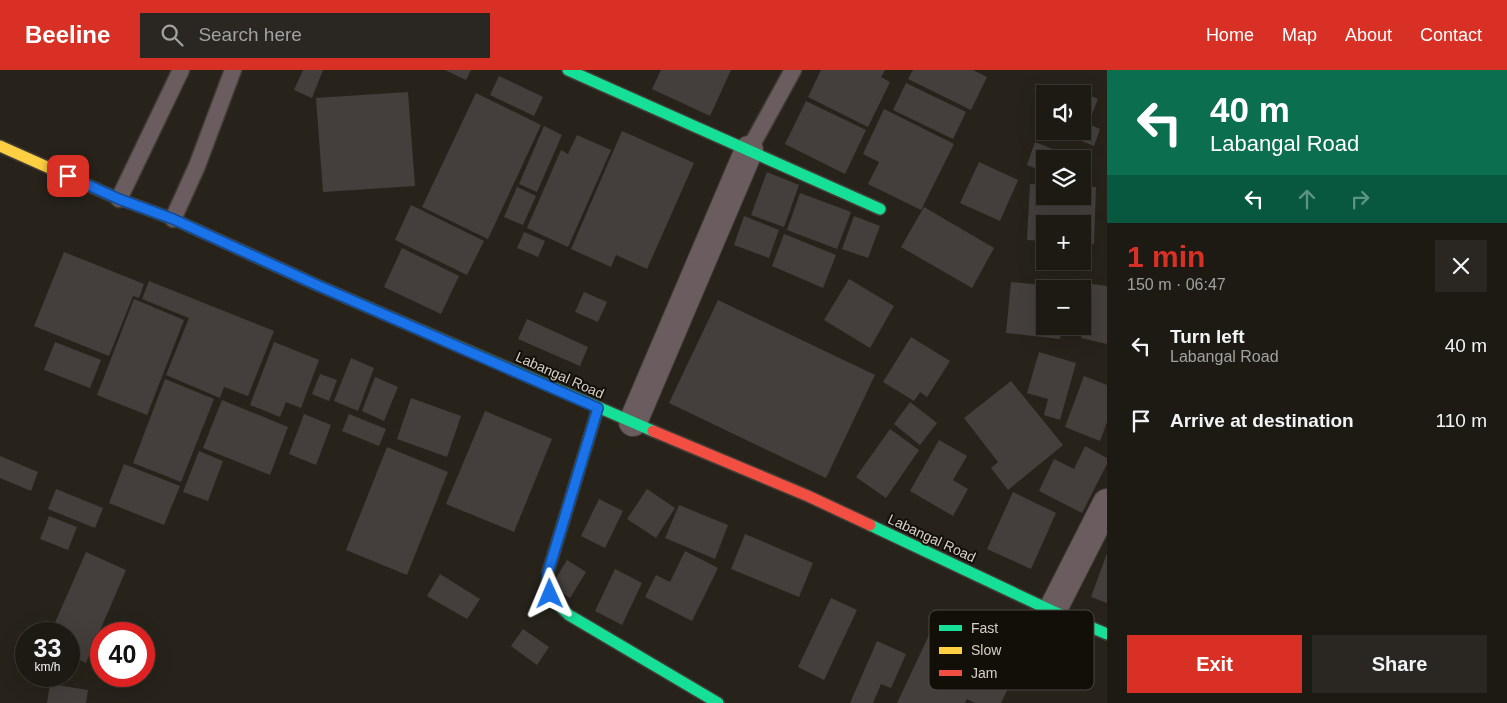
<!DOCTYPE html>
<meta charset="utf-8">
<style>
:root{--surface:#1d1a14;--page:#2a2722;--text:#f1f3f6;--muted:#a0a1a0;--line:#3b3834;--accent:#d93025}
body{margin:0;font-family:Arial,sans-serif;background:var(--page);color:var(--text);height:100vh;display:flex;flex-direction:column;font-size:19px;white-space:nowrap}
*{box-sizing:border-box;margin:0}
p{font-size:16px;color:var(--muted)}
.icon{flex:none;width:28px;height:28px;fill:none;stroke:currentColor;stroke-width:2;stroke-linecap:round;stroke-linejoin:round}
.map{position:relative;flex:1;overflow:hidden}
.panel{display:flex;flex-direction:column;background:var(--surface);width:400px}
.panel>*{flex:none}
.guide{background:#0b6e4f;color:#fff;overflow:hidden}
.controls{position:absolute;left:1036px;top:15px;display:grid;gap:10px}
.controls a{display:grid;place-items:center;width:55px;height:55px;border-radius:0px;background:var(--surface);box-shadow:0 5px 20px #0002,0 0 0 1px var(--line);font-size:25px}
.speed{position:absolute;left:15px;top:552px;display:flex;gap:10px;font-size:25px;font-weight:700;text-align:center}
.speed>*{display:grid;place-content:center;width:65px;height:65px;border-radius:50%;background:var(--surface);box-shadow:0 5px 20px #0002,0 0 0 1px var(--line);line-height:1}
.speed small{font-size:12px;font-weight:400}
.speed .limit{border:8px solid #d22;background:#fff;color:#111}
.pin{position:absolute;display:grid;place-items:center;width:42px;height:42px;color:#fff;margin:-21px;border-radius:10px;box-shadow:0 2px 8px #0006}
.me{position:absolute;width:55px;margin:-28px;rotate:359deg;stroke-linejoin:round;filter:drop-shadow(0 0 4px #0008)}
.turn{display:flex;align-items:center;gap:18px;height:105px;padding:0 20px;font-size:22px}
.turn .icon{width:65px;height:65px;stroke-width:2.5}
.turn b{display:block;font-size:35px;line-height:42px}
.lanes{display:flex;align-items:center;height:48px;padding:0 20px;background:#0003;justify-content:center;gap:25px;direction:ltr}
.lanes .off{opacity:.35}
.round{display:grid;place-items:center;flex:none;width:52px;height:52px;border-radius:0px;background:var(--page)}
.overview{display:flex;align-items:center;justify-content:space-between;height:85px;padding:0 20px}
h1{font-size:30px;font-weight:700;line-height:38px;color:var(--accent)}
.primary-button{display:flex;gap:10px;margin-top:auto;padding:10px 20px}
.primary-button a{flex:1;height:58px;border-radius:0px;background:var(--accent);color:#fff;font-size:20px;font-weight:700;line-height:58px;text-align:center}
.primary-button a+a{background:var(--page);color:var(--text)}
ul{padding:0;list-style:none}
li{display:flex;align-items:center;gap:15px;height:75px;padding:0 20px}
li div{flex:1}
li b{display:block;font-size:19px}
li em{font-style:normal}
header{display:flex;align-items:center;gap:30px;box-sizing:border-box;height:70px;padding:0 25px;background:var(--accent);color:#fff}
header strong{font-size:24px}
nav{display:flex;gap:28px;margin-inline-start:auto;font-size:18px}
.search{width:350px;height:45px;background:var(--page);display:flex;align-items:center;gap:12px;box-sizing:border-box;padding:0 18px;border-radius:0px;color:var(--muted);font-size:19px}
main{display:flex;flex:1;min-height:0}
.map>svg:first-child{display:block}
</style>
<header>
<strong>Beeline</strong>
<div class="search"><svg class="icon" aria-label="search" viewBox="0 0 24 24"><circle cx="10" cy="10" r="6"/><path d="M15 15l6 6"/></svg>Search here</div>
<nav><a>Home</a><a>Map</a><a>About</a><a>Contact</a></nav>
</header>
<main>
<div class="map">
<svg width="1107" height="633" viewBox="0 0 1107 633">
<rect width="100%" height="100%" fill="#27231b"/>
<g fill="#443f3c">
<polygon points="303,0 323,0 312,28 294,20"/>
<polygon points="445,0 471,0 466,10"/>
<polygon points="661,0 731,0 710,46 652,19"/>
<polygon points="821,0 885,0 881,7 890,12 868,57 808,27"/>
<polygon points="913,0 973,0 987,7 971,40 908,9"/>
<polygon points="499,6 543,27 534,46 490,25"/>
<polygon points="906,13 966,42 953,69 893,40"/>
<polygon points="1070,17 1098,29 1088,54 1100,59 1094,76 1057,61 1082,61 1082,24 1067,24"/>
<polygon points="408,22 415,116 323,122 316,28"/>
<polygon points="476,23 541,55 488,169 422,137"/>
<polygon points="806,31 866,60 845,104 785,74"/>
<polygon points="884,39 954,74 921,140 868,114 879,92 863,84"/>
<polygon points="544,56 562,65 537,122 519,114"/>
<polygon points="622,61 694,93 647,199 616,185 611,197 571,179"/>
<polygon points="577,65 611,80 568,177 527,158 561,80 568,84"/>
<polygon points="1035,72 1065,84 1063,89 1045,89 1045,102 1027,95"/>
<polygon points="979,92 1018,110 1000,151 960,133"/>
<polygon points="767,102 799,115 784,157 751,145"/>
<polygon points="1030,114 1045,115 1045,126 1082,126 1082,117 1096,117 1094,174 1082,173 1082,154 1045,154 1045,171 1027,170"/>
<polygon points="517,117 536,126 523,155 504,147"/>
<polygon points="800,123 851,142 837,179 787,160"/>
<polygon points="411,135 484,171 467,205 395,170"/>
<polygon points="924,137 994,178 972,218 901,177"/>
<polygon points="744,146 779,160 769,188 734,175"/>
<polygon points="854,146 880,156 868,188 842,179"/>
<polygon points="524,162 545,171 538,187 517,178"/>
<polygon points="784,164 836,185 823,218 772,196"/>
<polygon points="402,178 459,206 441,244 384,217"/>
<polygon points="64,182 144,214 139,228 133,226 109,286 34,256"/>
<polygon points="849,209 894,236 870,278 824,250"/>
<polygon points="149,211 274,261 248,326 224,317 220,328 166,305 189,248 142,229"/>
<polygon points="1011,212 1065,217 1065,219 1045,219 1045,256 1061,256 1060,269 1006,263"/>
<polygon points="1085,213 1107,216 1107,274 1081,268"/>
<polygon points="584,222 607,232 598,252 575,242"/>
<polygon points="134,229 184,250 147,345 97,325"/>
<polygon points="718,230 875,305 826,408 669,333"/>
<polygon points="527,249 588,277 580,296 518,269"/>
<polygon points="911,267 950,291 927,327 920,322 914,331 883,312"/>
<polygon points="55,272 101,290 90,318 44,300"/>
<polygon points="274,272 319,290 301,338 286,332 280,347 250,335"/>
<polygon points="1039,282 1076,293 1060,350 1044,345 1048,329 1027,323"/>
<polygon points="351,288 374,298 358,341 334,331"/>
<polygon points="320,304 337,310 329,331 312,324"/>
<polygon points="1084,306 1107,315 1107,352 1100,371 1065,357"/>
<polygon points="375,307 398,317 384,351 362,341"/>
<polygon points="165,309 214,329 181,412 133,393"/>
<polygon points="1011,311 1063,375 1008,420 991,398 998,392 964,348"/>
<polygon points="411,328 461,346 447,387 397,369"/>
<polygon points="222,330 288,357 270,405 203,378"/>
<polygon points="910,332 937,353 920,375 894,354"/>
<polygon points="485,341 552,369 514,462 446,434"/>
<polygon points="304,344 331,355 316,395 289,384"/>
<polygon points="349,344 386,359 379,376 342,361"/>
<polygon points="890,359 919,380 886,428 856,407"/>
<polygon points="939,370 967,386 953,410 968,419 953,446 910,421"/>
<polygon points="1085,376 1107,388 1107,394 1082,443 1039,421 1054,389 1074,399"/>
<polygon points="387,377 448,402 407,505 346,480"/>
<polygon points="199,381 223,391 208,431 183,422"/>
<polygon points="0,386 38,402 31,421 0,408"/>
<polygon points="124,394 180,416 164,455 109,433"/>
<polygon points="56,419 103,438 95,458 48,439"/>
<polygon points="647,419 675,438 656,468 627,449"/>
<polygon points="1013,422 1056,443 1031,499 987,479"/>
<polygon points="599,429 623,441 605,478 581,466"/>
<polygon points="679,435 728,455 715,489 665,468"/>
<polygon points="49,446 77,457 68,480 40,469"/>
<polygon points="745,464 813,493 799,527 731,499"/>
<polygon points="685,481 718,498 692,551 645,527 656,505 670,512"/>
<polygon points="86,482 126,500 86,593 69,585 69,564 50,564"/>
<polygon points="1107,483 1107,533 1091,527"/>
<polygon points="567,490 586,502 570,528 551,516"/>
<polygon points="615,499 642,513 622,555 595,541"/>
<polygon points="440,504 480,529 467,549 427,526"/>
<polygon points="831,528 857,540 824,610 798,597"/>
<polygon points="523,559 549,577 537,595 511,576"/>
<polygon points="930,563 1015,604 1001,633 975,633 967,629 965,633 897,633"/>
<polygon points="877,571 906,584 891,618 881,614 873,633 850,633"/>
<polygon points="50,614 88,620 86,633 47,633"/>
</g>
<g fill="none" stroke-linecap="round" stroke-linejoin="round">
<g stroke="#423e37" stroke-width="19">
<g id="lane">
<polyline points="749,80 793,0"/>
<polyline points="119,129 181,0"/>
<polyline points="173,149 197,96 233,0"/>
</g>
</g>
<g stroke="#423e37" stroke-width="30">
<g id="street">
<polyline points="633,352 749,80"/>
<polyline points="1052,541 1107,433"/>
</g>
</g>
<g stroke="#423e37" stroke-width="14">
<g id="fast">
<polyline points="568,0 880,139"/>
<polyline points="219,170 319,216 653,361"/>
<path d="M598 338 548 502C548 524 553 531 569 545L718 633"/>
<polyline points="870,455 1052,541 1107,564"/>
</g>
</g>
<g stroke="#423e37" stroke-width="14">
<polyline id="slow" points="0,76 119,129 173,149 219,170"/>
</g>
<g stroke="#423e37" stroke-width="14">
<polyline id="jam" points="653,361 808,426 870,455"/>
</g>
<use href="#lane" stroke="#6b5d5f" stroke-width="16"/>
<use href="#street" stroke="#6b5d5f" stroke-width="28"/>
<use href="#fast" stroke="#16e098" stroke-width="11"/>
<use href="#slow" stroke="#ffcf43" stroke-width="11"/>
<use href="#jam" stroke="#f24e42" stroke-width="11"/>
</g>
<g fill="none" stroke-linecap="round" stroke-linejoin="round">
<g stroke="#114b97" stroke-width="12">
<polyline id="route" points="68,106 119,129 173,149 319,216 598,338 548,502 548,515 550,524"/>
</g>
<use href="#route" stroke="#1a73e8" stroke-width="9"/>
</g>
<g text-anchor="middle" stroke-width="4" stroke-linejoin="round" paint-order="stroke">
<g font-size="14" fill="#d5d1c7" stroke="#120f08">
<text transform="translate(560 305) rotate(24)" y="5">Labangal Road</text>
<text transform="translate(932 468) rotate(25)" y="5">Labangal Road</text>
</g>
</g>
<rect x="929" y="540" width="165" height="80" rx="8" fill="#120f08" stroke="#4c4941" stroke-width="1"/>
<rect x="939" y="555" width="23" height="6" fill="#16e098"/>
<rect x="939" y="577" width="23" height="7" fill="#ffcf43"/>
<rect x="939" y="600" width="23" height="6" fill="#f24e42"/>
<g font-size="14" fill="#d5d1c7">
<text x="971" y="563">Fast</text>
<text x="971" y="585">Slow</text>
<text x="971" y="608">Jam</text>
</g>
</svg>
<div class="controls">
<a><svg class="icon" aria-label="sound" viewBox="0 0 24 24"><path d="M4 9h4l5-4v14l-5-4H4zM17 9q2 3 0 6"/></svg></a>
<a><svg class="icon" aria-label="layers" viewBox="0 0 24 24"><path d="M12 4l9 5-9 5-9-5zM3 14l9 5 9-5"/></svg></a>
<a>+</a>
<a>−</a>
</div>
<div class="speed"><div>33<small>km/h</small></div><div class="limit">40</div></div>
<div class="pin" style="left:68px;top:106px;background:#d93025"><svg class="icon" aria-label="arrive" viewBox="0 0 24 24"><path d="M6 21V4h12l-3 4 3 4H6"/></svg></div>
<svg class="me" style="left:550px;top:524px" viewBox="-20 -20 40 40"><path d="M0-17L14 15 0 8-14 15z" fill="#1a73e8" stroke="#fff" stroke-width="4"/></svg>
</div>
<section class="panel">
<div class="guide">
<div class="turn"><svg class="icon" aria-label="left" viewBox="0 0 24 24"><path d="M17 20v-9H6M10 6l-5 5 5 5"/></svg><div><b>40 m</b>Labangal Road</div></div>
<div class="lanes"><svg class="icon" aria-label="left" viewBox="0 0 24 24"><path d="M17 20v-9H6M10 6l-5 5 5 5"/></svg><svg class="icon off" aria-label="ahead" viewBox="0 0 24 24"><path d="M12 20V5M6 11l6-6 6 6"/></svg><svg class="icon off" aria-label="right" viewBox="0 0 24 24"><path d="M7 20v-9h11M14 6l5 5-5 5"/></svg></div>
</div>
<div class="overview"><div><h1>1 min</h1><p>150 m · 06:47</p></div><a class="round"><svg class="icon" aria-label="close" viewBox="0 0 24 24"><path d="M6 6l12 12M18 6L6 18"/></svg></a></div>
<ul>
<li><svg class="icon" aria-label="left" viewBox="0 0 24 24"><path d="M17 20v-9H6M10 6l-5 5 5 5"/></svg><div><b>Turn left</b><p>Labangal Road</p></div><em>40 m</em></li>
<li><svg class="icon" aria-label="arrive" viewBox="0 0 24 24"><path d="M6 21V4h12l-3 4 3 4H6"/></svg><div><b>Arrive at destination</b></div><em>110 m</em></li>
</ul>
<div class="primary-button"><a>Exit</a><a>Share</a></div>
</section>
</main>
